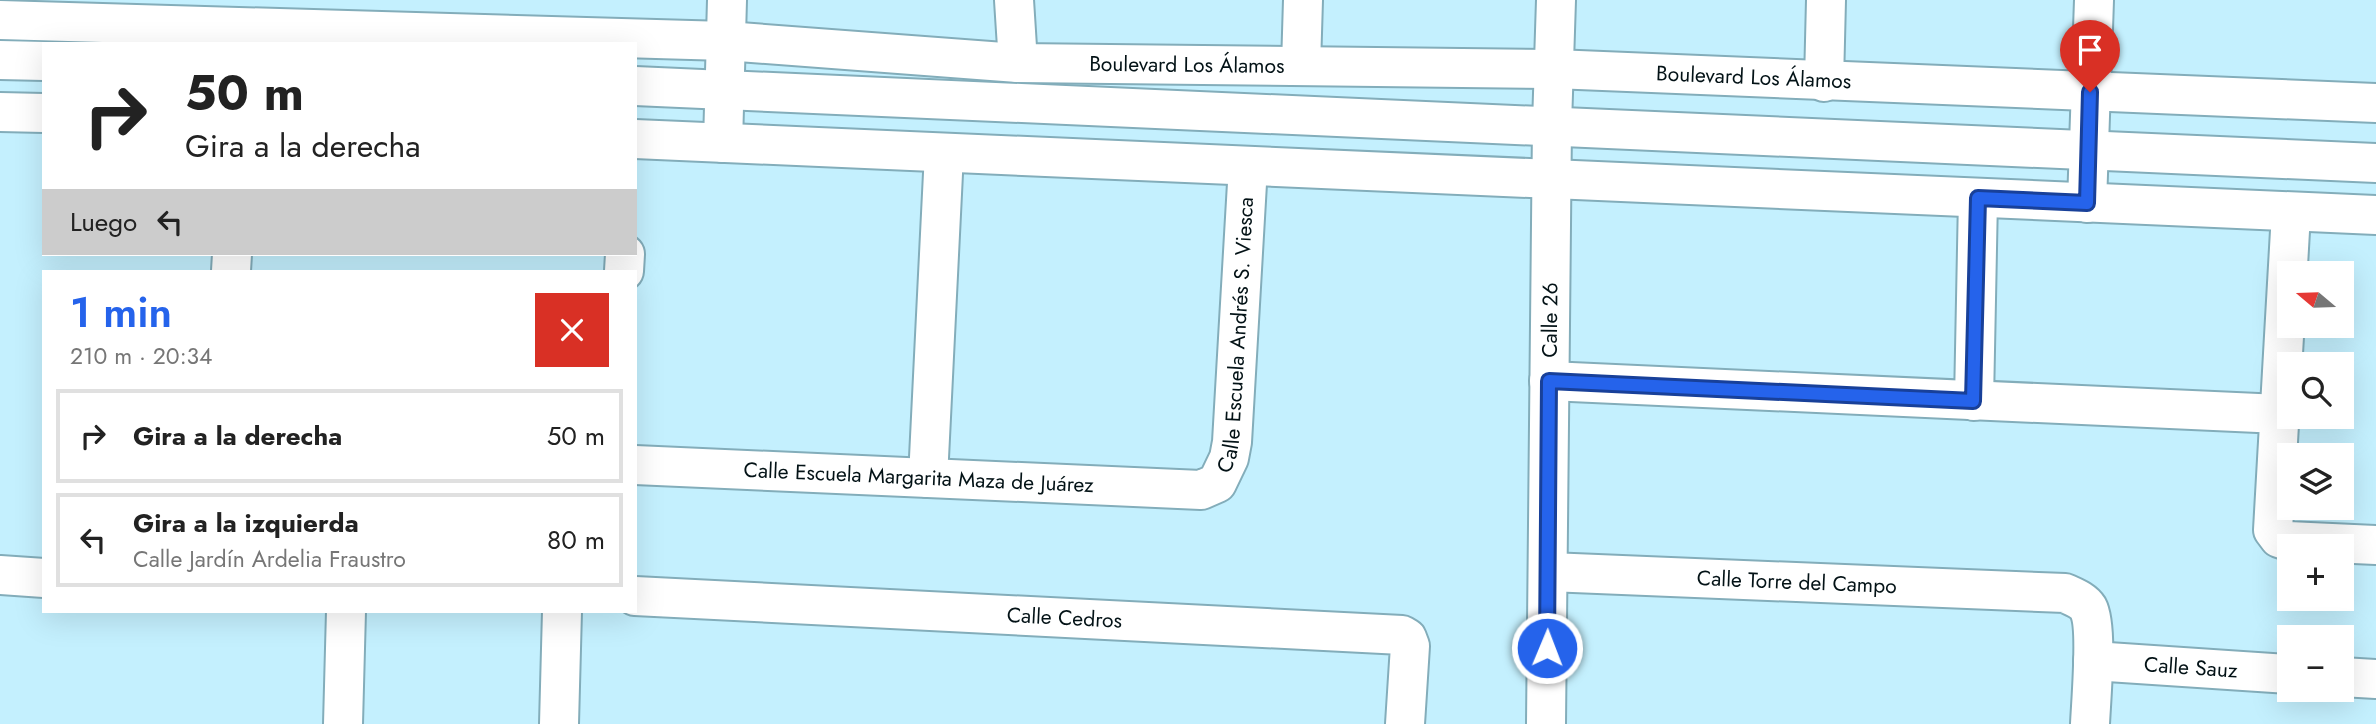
<!DOCTYPE html>
<html lang="es">
<meta charset="utf-8">
<style>
:root{--surface:#fff;--page:#f6f6f6;--text:#222;--muted:#767676;--line:#e0e0e0;--accent:#2563eb}
body{margin:0;font-family:Jost,sans-serif;background:var(--page);color:var(--text);height:100vh;display:flex;flex-direction:column;font-size:26px;white-space:nowrap}
*{box-sizing:border-box;margin:0}
p{font-size:23px;color:var(--muted)}
.icon{flex:none;width:38px;height:38px;fill:none;stroke:currentColor;stroke-width:2;stroke-linecap:round;stroke-linejoin:round}
.map{position:relative;flex:1;overflow:hidden}
.details{position:absolute;left:42px;top:270px;width:595px;height:343px;display:flex;flex-direction:column;background:var(--surface);border-radius:0px;box-shadow:0 7px 28px #0002}
.details>*{flex:none}
.hud{position:absolute;left:42px;top:42px;width:595px;height:214px;border-radius:0px;box-shadow:0 7px 28px #0002;background:#fff;color:var(--text);overflow:hidden}
.needle{width:46px;rotate:289deg}
.controls{position:absolute;left:2277px;top:261px;display:grid;gap:14px}
.controls a{display:grid;place-items:center;width:77px;height:77px;border-radius:0px;background:var(--surface);box-shadow:0 7px 28px #0002;font-size:35px}
.pin{position:absolute;display:grid;place-items:center;width:60px;height:60px;color:#fff;margin:-72px -30px;border-radius:50% 50% 50% 0;rotate:-45deg;box-shadow:0 0 7px #0007}
.pin .icon{rotate:45deg}
.me{position:absolute;width:77px;margin:-38px;rotate:1deg;stroke-linejoin:round;filter:drop-shadow(0 0 5px #0008)}
.turn{display:flex;align-items:center;gap:24px;height:147px;padding:0 28px;font-size:32px}
.turn .icon{width:91px;height:91px;stroke-width:2.5}
.turn b{display:block;font-size:49px;line-height:60px}
.then{display:flex;align-items:center;height:66px;padding:0 28px;background:#0003;gap:14px;font-size:26px}
.round{display:grid;place-items:center;flex:none;width:74px;height:74px;border-radius:0px;background:var(--page)}
.overview{display:flex;align-items:center;justify-content:space-between;height:119px;padding:0 28px}
h1{font-size:42px;font-weight:600;line-height:52px;color:var(--accent)}
ul{padding:0;list-style:none}
li{display:flex;align-items:center;gap:21px;height:94px;margin:0 14px 10px;padding:0 14px;border:4px solid var(--line);border-radius:0px}
li div{flex:1}
li b{display:block;font-size:26px}
li em{font-style:normal}
.map>svg:first-child{display:block}
</style>
<div class="map">
<svg width="2376" height="724" viewBox="0 0 2376 724">
<rect width="100%" height="100%" fill="#c4f0fe"/>
<g fill="none" stroke-linecap="round" stroke-linejoin="round">
<g stroke="#83adba" stroke-width="42">
<g id="minor">
<polyline points="1014,0 1018,63"/>
<path id="s1" d="M0 20 726 41 1018 63 1554 69 2376 103"/>
<polyline points="1301,66 1303,0"/>
<polyline points="1824,82 1826,0"/>
<polyline points="0,112 44,113"/>
<polyline points="635,139 2376,215"/>
<polyline points="723,143 727,0"/>
<polyline points="2087,203 2094,0"/>
<polyline points="2291,213 2273,530 2279,538 2288,541 2376,545"/>
<polyline points="231,271 232,254"/>
<polyline points="624,271 625,254"/>
<polyline points="1549,381 2280,414"/>
<polyline points="1974,401 1978,198"/>
<path id="s2" d="M635 465 1201 490 1217 483 1229 458 1232 442 1248 166"/>
<polyline points="928,478 944,153"/>
<path id="s3" d="M1549 572 2065 593C2073 597 2083 600 2088 608 2098 626 2091 700 2090 724"/>
<polyline points="0,575 44,578"/>
<path id="s4" d="M635 596 1402 635 1407 638 1410 646 1405 724"/>
<path id="s5" d="M2093 661 2289 674"/>
<polyline points="2342,677 2376,679"/>
<polyline points="343,724 346,611"/>
<polyline points="559,724 562,611"/>
<path id="s6" d="M1546 724 1552 125 1556 0"/>
</g>
</g>
<g stroke="#83adba" stroke-width="42">
<g id="tertiary">
<polyline points="0,60 44,61"/>
<polyline points="635,86 2376,163"/>
</g>
</g>
<use href="#minor" stroke="#fff" stroke-width="38"/>
<use href="#tertiary" stroke="#fff" stroke-width="38"/>
</g>
<g fill="none" stroke-linecap="round" stroke-linejoin="round">
<g stroke="#184099" stroke-width="18">
<polyline id="route" points="1547,648 1549,381 1973,401 1978,198 2087,203 2090,92"/>
</g>
<use href="#route" stroke="#2563eb" stroke-width="12"/>
</g>
<g text-anchor="middle" stroke-width="5" stroke-linejoin="round" paint-order="stroke">
<g font-size="21" fill="#031216" stroke="#fff">
<text dy="7" stroke="none"><textPath href="#s1" startOffset="1188">Boulevard Los Álamos</textPath></text>
<text dy="7" stroke="none"><textPath href="#s1" startOffset="1755">Boulevard Los Álamos</textPath></text>
<text dy="7" stroke="none"><textPath href="#s6" startOffset="404">Calle 26</textPath></text>
<text dy="7" stroke="none"><textPath href="#s2" startOffset="735">Calle Escuela Andrés S. Viesca</textPath></text>
<text dy="7" stroke="none"><textPath href="#s2" startOffset="284">Calle Escuela Margarita Maza de Juárez</textPath></text>
<text dy="7" stroke="none"><textPath href="#s3" startOffset="248">Calle Torre del Campo</textPath></text>
<text dy="7" stroke="none"><textPath href="#s4" startOffset="430">Calle Cedros</textPath></text>
<text dy="7" stroke="none"><textPath href="#s5" startOffset="98">Calle Sauz</textPath></text>
</g>
</g>
</svg>
<div class="controls">
<a><svg class="needle" viewBox="-14 -14 28 28"><path d="M0-13l5 13h-10z" fill="#e53935"/><path d="M0 13l5-13h-10z" fill="#767676"/></svg></a>
<a><svg class="icon" aria-label="search" viewBox="0 0 24 24"><circle cx="10" cy="10" r="6"/><path d="M15 15l6 6"/></svg></a>
<a><svg class="icon" aria-label="layers" viewBox="0 0 24 24"><path d="M12 4l9 5-9 5-9-5zM3 14l9 5 9-5"/></svg></a>
<a>+</a>
<a>−</a>
</div>
<div class="pin" style="left:2090px;top:92px;background:#d93025"><svg class="icon" aria-label="arrive" viewBox="0 0 24 24"><path d="M6 21V4h12l-3 4 3 4H6"/></svg></div>
<svg class="me" style="left:1547px;top:648px" viewBox="-20 -20 40 40"><circle r="17" fill="#2563eb" stroke="#fff" stroke-width="3"/><path d="M0-11L8 9 0 5-8 9z" fill="#fff"/></svg>
<div class="hud">
<div class="turn"><svg class="icon" aria-label="right" viewBox="0 0 24 24"><path d="M7 20v-9h11M14 6l5 5-5 5"/></svg><div><b>50 m</b>Gira a la derecha</div></div>
<div class="then">Luego<svg class="icon" aria-label="left" viewBox="0 0 24 24"><path d="M17 20v-9H6M10 6l-5 5 5 5"/></svg></div>
</div>
<section class="details">
<div class="overview"><div><h1>1 min</h1><p>210 m · 20:34</p></div><a class="round" style="background:#d93025;color:#fff"><svg class="icon" aria-label="close" viewBox="0 0 24 24"><path d="M6 6l12 12M18 6L6 18"/></svg></a></div>
<ul>
<li><svg class="icon" aria-label="right" viewBox="0 0 24 24"><path d="M7 20v-9h11M14 6l5 5-5 5"/></svg><div><b>Gira a la derecha</b></div><em>50 m</em></li>
<li><svg class="icon" aria-label="left" viewBox="0 0 24 24"><path d="M17 20v-9H6M10 6l-5 5 5 5"/></svg><div><b>Gira a la izquierda</b><p>Calle Jardín Ardelia Fraustro</p></div><em>80 m</em></li>
</ul>
</section>
</div>
